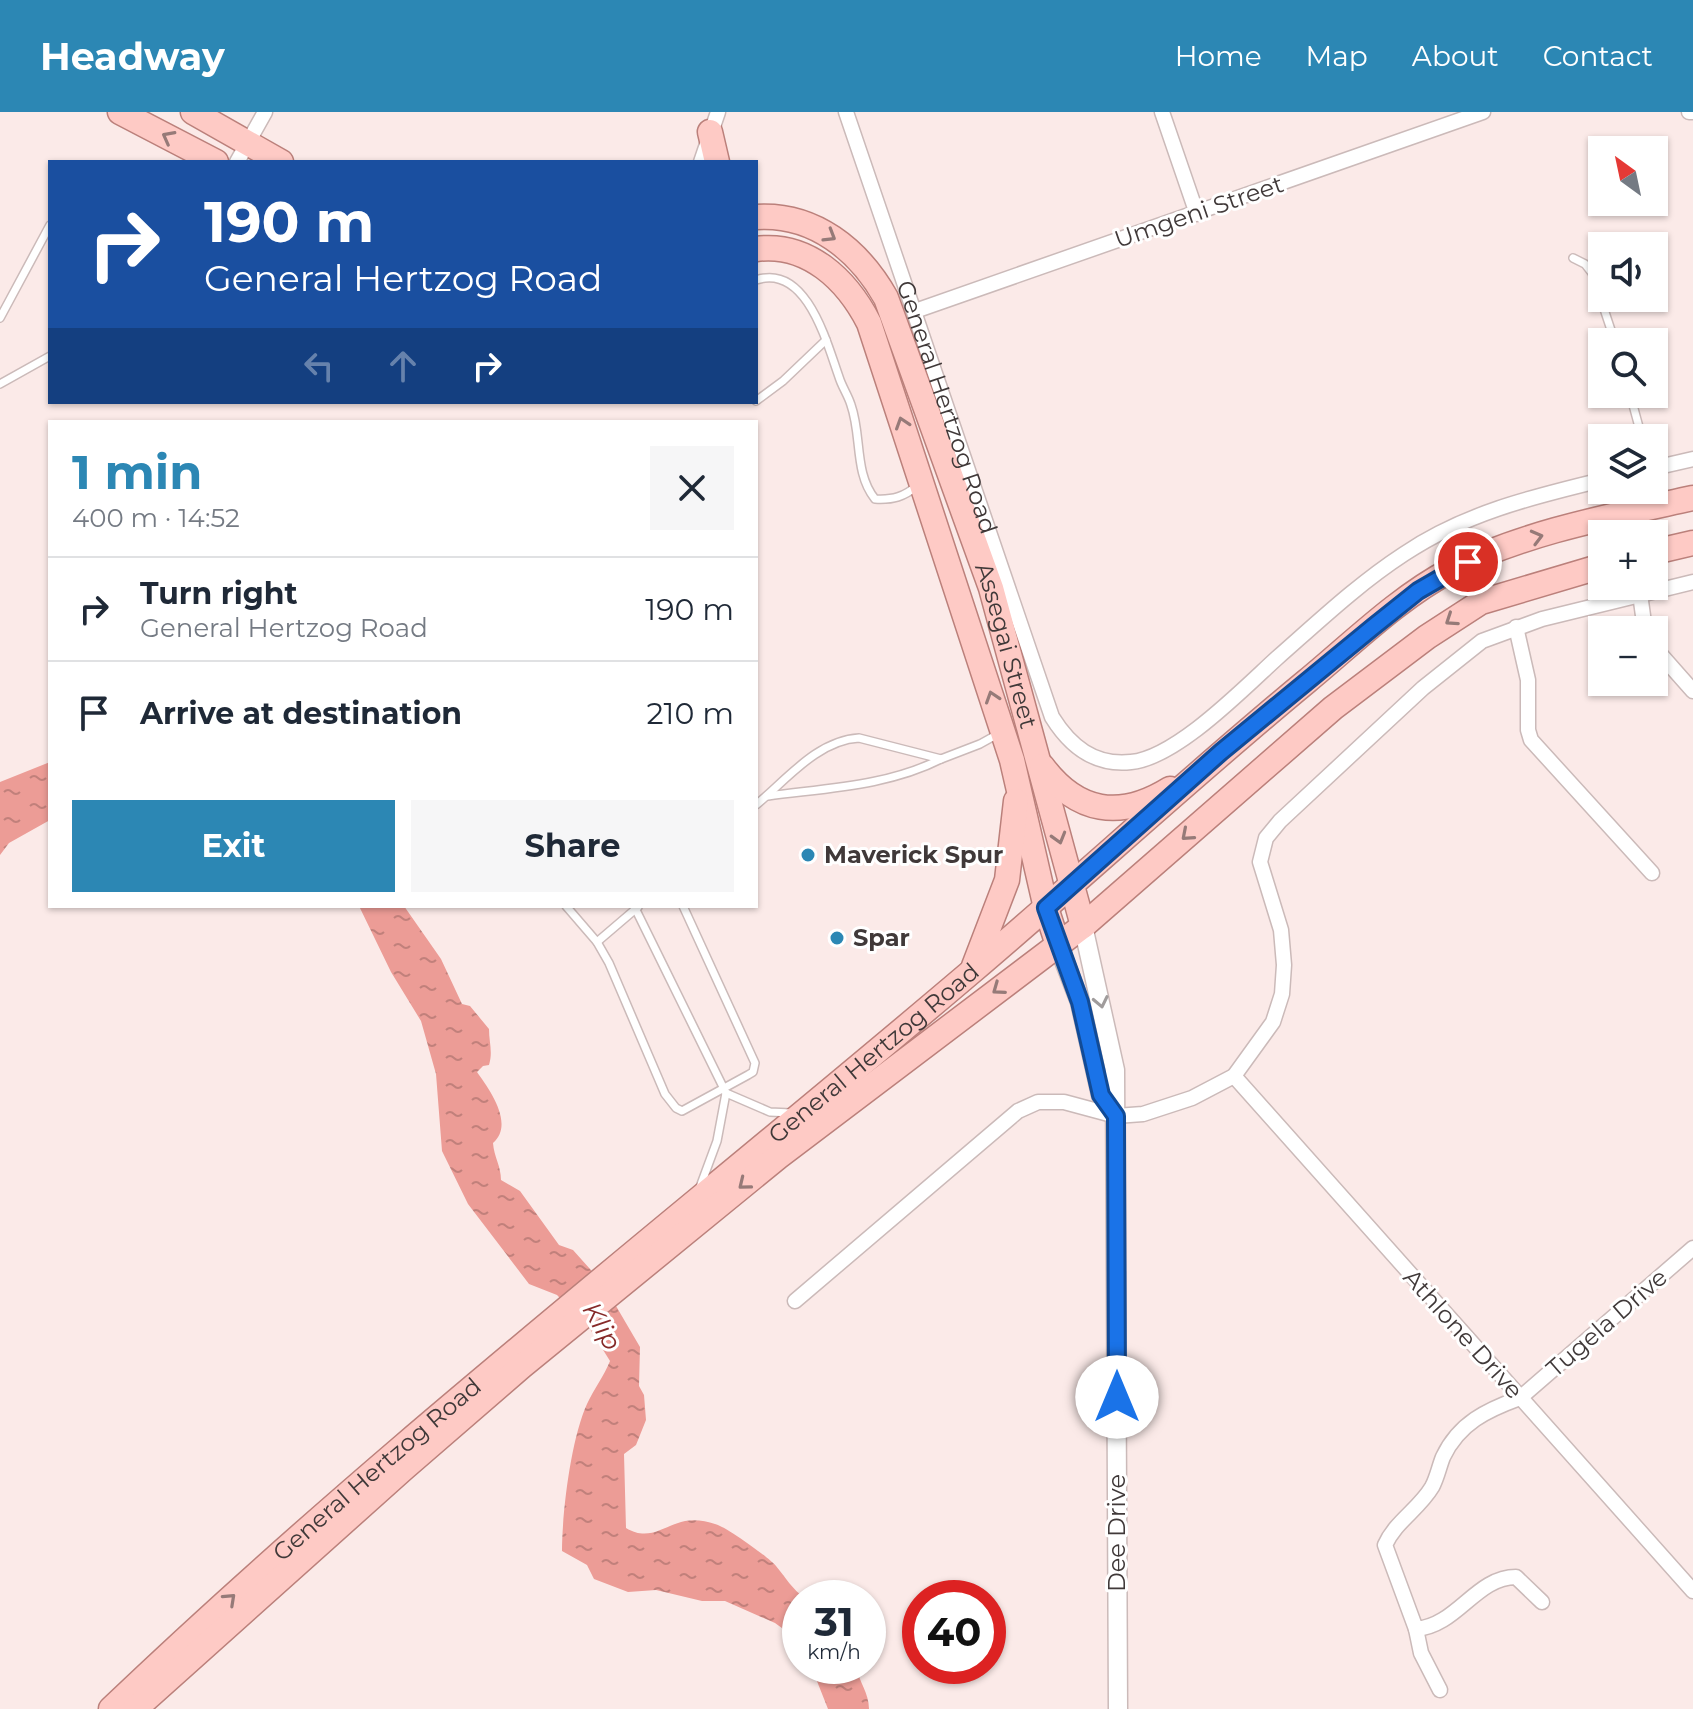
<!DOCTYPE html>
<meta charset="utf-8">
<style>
:root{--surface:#fff;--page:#f6f6f7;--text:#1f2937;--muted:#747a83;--line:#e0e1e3;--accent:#2c87b4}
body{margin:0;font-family:Montserrat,sans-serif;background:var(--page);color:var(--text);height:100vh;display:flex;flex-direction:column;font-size:30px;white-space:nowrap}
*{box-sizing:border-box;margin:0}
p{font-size:26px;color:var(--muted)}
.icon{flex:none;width:44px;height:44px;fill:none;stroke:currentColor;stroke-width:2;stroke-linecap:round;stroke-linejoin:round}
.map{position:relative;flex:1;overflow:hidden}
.side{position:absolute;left:48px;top:308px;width:710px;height:488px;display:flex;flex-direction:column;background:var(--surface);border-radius:0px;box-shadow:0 2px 6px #0004}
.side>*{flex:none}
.hud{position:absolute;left:48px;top:48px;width:710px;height:244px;border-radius:0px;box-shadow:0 2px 6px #0004;background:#1a4fa0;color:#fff;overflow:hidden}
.needle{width:52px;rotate:327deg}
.tools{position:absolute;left:1588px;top:24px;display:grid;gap:16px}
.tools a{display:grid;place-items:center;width:80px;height:80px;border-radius:0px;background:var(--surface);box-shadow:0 2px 6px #0004;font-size:40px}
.speed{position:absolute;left:782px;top:1468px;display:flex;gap:16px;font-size:40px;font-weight:700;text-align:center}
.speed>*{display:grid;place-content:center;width:104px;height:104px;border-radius:50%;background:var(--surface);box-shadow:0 2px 6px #0004;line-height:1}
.speed small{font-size:20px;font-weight:400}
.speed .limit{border:12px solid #d22;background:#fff;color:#111}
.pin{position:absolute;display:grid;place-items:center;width:68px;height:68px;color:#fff;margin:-34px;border:4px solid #fff;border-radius:50%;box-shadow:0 2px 8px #0007}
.me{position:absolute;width:88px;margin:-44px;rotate:0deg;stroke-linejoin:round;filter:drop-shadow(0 0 6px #0008)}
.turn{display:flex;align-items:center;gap:28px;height:168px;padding:0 24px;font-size:36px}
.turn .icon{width:104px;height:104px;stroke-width:2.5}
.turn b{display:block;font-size:56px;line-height:68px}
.lanes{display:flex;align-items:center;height:76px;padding:0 24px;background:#0003;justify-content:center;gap:40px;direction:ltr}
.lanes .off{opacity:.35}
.round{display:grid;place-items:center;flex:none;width:84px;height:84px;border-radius:0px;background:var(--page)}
.head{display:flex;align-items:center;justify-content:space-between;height:136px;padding:0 24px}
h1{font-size:48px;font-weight:700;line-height:60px;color:var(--accent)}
.button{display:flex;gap:16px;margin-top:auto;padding:16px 24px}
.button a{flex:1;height:92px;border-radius:0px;background:var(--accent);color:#fff;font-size:32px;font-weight:700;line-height:92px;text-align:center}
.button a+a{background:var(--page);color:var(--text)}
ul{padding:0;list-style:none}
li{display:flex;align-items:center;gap:24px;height:104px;padding:0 24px;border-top:2px solid var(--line)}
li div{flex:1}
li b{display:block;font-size:30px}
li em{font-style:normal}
header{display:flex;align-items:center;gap:48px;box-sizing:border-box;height:112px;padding:0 40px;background:var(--accent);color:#fff}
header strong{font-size:38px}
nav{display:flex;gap:44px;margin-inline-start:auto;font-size:28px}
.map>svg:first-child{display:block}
</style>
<header>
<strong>Headway</strong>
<nav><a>Home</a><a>Map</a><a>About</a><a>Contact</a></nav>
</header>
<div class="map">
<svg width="1693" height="1597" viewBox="0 0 1693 1597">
<defs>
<pattern id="water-ripples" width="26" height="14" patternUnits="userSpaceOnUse" patternTransform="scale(2)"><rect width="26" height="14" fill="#ec9c96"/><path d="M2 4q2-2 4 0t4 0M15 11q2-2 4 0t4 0" fill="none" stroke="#c1807b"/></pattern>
</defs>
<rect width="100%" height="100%" fill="#fbeae8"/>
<g fill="url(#water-ripples)">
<polygon points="50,650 50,708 9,731 0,743 0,670"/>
<path d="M359 794H404L441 847 462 892 470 894 489 917C489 930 493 940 489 953L483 954 477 960C489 977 515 1012 493 1031 494 1045 501 1054 501 1068L520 1079 559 1133 573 1138 590 1157 616 1194 640 1235 639 1274 644 1283 646 1308 636 1333 624 1342 626 1416C649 1430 663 1414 685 1409 695 1407 706 1409 715 1412 727 1415 768 1445 776 1454 786 1466 792 1477 805 1486H800V1533L797 1527 775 1511 725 1489H702L656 1478 628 1480 594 1467 587 1453 562 1439C562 1401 571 1327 587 1292 594 1277 604 1264 610 1249L590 1217 557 1183 529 1172 468 1092 442 1039 436 962 421 909 391 860Z"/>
<path d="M811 1554H856C859 1570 869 1581 869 1597H828Z"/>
</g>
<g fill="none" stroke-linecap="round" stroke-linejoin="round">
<g stroke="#cbbab9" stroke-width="10">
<g id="service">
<polyline points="1573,146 1585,152 1592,161 1615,230"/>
<path d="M756 168C807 151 827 232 839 265 842 275 848 283 851 293 862 324 854 361 875 387 893 388 904 385 918 373"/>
<polyline points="0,206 50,113"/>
<polyline points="0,272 50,244"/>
<polyline points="1630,282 1642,326"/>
<polyline points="756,289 783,269 826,228"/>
<path d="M768 684C827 676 888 674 941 647"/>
<path d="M756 693C786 668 818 628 859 626L941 647 980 632 998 622"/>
<polyline points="566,794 597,830 609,851 665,982 676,996 682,999 748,963 753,960 755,951 683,794"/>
<polyline points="634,794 726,981 717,1029 700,1075"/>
<polyline points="597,830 638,795"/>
<polyline points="726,981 770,1000 791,1001"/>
</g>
</g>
<g stroke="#cbbab9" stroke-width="17">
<g id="minor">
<path id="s1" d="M846 0 1052 605C1070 634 1094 654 1131 650 1176 646 1243 577 1277 546 1318 510 1358 472 1404 442 1465 401 1532 385 1602 368"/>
<polyline points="1162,0 1197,102"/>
<polyline points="1689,0 1693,0"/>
<polyline points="237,50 265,0"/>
<polyline points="701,50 718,0"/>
<polyline points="915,199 1483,0"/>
<polyline points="1654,356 1693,347"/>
<polyline points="1640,482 1645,518"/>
<polyline points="1516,515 1528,568 1528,618 1531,628 1652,761"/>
<polyline points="1654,535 1693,579"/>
<polyline points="1234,964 1693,1479"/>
<polyline points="795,1189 1018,999 1038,990 1064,990 1116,1004 1143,1002 1192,986 1234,964 1273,910 1282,882 1284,853 1281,818 1260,750 1266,726 1280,709 1423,576 1482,529 1542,507 1693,470"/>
<path d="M1542 1490 1516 1465C1476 1465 1457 1514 1416 1517L1385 1433C1395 1410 1419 1397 1432 1375 1437 1366 1439 1355 1443 1345 1459 1311 1487 1298 1520 1286L1693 1136"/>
<polyline points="1416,1517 1421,1541 1440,1578"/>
</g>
</g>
<g stroke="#cbbab9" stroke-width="21">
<g id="tertiary">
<polyline points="1083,814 1115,958 1118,1597"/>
<polyline points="1058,833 1080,890 1101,983 1116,1004"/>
</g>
</g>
<g stroke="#bb807b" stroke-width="27">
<g id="primary">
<polyline points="120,0 216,50"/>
<polyline points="193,0 281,50"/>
<polyline points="710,20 717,50"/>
<path id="s2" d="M756 105C814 101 859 138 886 186L991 476 1083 814"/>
<path d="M756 137C808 130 847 168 869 211L1012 648 1046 796 1058 833"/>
<polyline points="1654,440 1693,431"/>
<path d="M1042 654C1077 701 1120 708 1170 677"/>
<polyline points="974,854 1007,768 1016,689"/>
<path id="s3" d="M111 1597C384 1336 683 1105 971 860 1084 764 1193 663 1307 569 1353 531 1398 486 1451 458 1520 421 1616 403 1693 386"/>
<polyline points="135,1597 403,1357 522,1254 778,1045 1083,814 1333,596 1427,525 1481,490 1602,454"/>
</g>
</g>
<use href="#service" stroke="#fff" stroke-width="7"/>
<use href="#minor" stroke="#fff" stroke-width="14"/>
<use href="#tertiary" stroke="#fff" stroke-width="18"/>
<use href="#primary" stroke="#fecac5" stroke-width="24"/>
</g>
<defs><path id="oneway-chevron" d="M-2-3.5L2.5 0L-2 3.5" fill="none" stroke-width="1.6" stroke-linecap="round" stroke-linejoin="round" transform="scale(2)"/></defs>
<g stroke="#967a78">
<use href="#oneway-chevron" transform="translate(168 25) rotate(-152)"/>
<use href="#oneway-chevron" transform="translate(830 124) rotate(31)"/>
<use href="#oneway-chevron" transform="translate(902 311) rotate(-108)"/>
<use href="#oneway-chevron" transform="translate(1537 425) rotate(-15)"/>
<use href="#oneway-chevron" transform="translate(1451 508) rotate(146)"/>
<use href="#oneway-chevron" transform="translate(992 585) rotate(-108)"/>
<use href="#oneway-chevron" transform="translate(1187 723) rotate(139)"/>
<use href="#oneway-chevron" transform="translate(1059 726) rotate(74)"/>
<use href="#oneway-chevron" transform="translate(998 877) rotate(144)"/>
<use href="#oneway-chevron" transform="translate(744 1072) rotate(141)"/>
<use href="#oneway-chevron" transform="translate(230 1487) rotate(-43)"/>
</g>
<use stroke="#a09c9c" href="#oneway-chevron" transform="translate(1101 890) rotate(78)"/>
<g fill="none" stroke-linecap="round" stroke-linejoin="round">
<g stroke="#114b97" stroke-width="20">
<polyline id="route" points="1117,1285 1116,1004 1101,983 1080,890 1046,796 1221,640 1373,515 1418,479 1468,450"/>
</g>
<use href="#route" stroke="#1a73e8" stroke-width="14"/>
</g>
<g fill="#2c87b4" stroke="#fff" stroke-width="3">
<circle cx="808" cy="743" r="8"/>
<circle cx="837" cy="826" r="8"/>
</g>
<g text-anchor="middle" stroke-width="6" stroke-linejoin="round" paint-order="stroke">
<g font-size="24" fill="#403939" stroke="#fff">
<text transform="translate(1199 100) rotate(-19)" y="8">Umgeni Street</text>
<text dy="8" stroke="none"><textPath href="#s1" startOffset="312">General Hertzog Road</textPath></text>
<text dy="8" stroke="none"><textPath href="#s2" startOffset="530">Assegai Street</textPath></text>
<text dy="8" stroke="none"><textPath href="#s3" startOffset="1006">General Hertzog Road</textPath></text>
<text transform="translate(1607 1211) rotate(-41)" y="8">Tugela Drive</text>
<text transform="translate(1463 1222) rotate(48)" y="8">Athlone Drive</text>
<text dy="8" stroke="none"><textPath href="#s3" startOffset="358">General Hertzog Road</textPath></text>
<text transform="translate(1117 1421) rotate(-90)" y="8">Dee Drive</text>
</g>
<g font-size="24" font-weight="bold" fill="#403939" stroke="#fff" text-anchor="start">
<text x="824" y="751">Maverick Spur</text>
<text x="853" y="834">Spar</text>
</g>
<g font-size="26" font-style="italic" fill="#862a29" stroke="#fff">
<text transform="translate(602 1214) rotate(60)" y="9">Klip</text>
</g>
</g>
</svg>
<div class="tools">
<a><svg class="needle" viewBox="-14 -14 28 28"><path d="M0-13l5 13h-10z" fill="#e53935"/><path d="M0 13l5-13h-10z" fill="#747a83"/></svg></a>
<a><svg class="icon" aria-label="sound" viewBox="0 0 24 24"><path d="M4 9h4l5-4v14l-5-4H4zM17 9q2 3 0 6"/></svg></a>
<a><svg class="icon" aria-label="search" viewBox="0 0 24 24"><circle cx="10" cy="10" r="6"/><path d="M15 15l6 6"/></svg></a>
<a><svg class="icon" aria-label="layers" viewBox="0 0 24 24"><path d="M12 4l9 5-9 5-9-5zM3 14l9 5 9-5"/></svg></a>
<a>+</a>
<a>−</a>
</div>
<div class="speed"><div>31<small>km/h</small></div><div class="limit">40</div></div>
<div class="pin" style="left:1468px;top:450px;background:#d93025"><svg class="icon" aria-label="arrive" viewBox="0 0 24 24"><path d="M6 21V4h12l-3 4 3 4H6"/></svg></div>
<svg class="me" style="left:1117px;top:1285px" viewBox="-20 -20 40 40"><circle r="19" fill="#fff"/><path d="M0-13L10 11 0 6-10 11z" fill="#1a73e8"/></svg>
<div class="hud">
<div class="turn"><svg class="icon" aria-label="right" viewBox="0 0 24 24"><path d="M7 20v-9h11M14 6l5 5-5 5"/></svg><div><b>190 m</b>General Hertzog Road</div></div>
<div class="lanes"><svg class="icon off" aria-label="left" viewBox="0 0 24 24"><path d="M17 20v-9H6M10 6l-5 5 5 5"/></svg><svg class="icon off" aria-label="ahead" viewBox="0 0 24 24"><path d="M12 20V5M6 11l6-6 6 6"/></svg><svg class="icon" aria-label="right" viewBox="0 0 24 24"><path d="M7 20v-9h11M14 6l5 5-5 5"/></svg></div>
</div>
<section class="side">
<div class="head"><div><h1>1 min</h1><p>400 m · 14:52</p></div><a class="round"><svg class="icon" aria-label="close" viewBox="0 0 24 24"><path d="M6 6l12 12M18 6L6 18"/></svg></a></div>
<ul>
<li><svg class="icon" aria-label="right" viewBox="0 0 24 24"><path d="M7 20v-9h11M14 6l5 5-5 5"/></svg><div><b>Turn right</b><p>General Hertzog Road</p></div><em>190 m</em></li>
<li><svg class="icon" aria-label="arrive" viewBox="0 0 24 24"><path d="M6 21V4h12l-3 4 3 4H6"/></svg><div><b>Arrive at destination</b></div><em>210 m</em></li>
</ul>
<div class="button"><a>Exit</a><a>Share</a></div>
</section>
</div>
